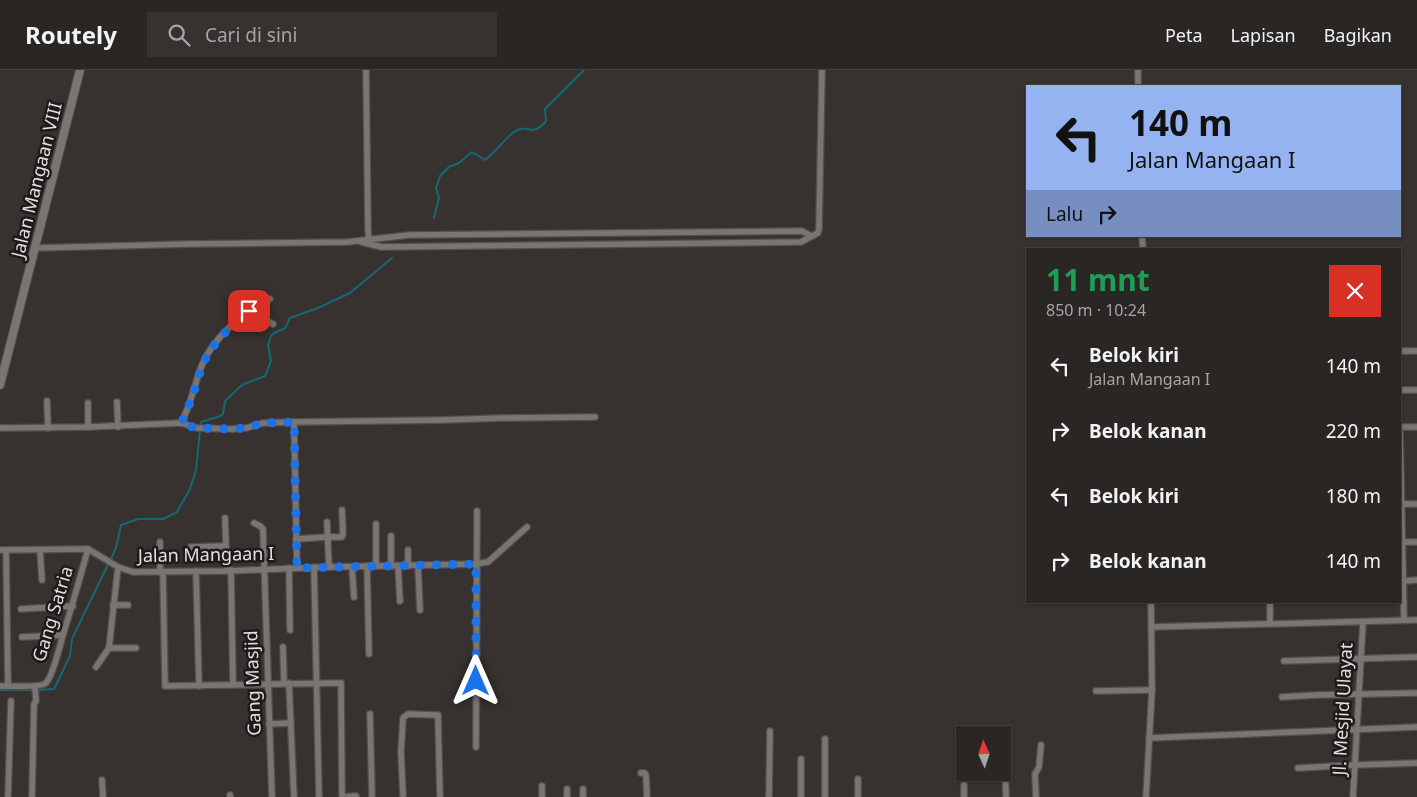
<!DOCTYPE html>
<html lang="id">
<meta charset="utf-8">
<style>
:root{--surface:#292623;--page:#353230;--text:#f1f3f6;--muted:#a5a5a6;--line:#454341}
body{margin:0;font-family:"Noto Sans",sans-serif;background:var(--page);color:var(--text);height:100vh;display:flex;flex-direction:column;font-size:19px;white-space:nowrap}
*{box-sizing:border-box;margin:0}
p{font-size:16px;color:var(--muted)}
.icon{flex:none;width:28px;height:28px;fill:none;stroke:currentColor;stroke-width:2;stroke-linecap:round;stroke-linejoin:round}
.map{position:relative;flex:1;overflow:hidden}
.side{position:absolute;left:1026px;top:178px;width:375px;height:355px;display:flex;flex-direction:column;background:var(--surface);border-radius:0px;box-shadow:0 1px 4px #0004,0 0 0 1px var(--line)}
.side>*{flex:none}
.top-card{position:absolute;left:1026px;top:15px;width:375px;height:152px;border-radius:0px;box-shadow:0 1px 4px #0004,0 0 0 1px var(--line);background:#95b2f1;color:#111;overflow:hidden}
.needle{width:32px;rotate:357deg}
.fabs{position:absolute;left:956px;top:656px;display:grid;gap:10px}
.fabs a{display:grid;place-items:center;width:55px;height:55px;border-radius:0px;background:var(--surface);box-shadow:0 1px 4px #0004,0 0 0 1px var(--line);font-size:25px}
.pin{position:absolute;display:grid;place-items:center;width:42px;height:42px;color:#fff;margin:-21px;border-radius:10px;box-shadow:0 2px 8px #0006}
.me{position:absolute;width:55px;margin:-28px;rotate:0deg;stroke-linejoin:round;filter:drop-shadow(0 0 4px #0008)}
.turn{display:flex;align-items:center;gap:18px;height:105px;padding:0 20px;font-size:22px}
.turn .icon{width:65px;height:65px;stroke-width:2.5}
.turn b{display:block;font-size:35px;line-height:42px}
.then{display:flex;align-items:center;height:48px;padding:0 20px;background:#0003;gap:10px;font-size:19px}
.round{display:grid;place-items:center;flex:none;width:52px;height:52px;border-radius:0px;background:var(--page)}
.summary{display:flex;align-items:center;justify-content:space-between;height:85px;padding:0 20px}
h1{font-size:30px;font-weight:700;line-height:38px;color:#1e9e55}
ul{padding:0;list-style:none}
li{display:flex;align-items:center;gap:15px;height:65px;padding:0 20px}
li div{flex:1}
li b{display:block;font-size:19px}
li em{font-style:normal}
header{display:flex;align-items:center;gap:30px;box-sizing:border-box;height:70px;padding:0 25px;background:var(--surface);border-bottom:1px solid var(--line)}
header strong{font-size:24px}
nav{display:flex;gap:28px;margin-inline-start:auto;font-size:18px}
.search{width:350px;height:45px;background:var(--page);display:flex;align-items:center;gap:12px;box-sizing:border-box;padding:0 18px;border-radius:0px;color:var(--muted);font-size:19px}
.map>svg:first-child{display:block}
</style>
<header>
<strong>Routely</strong>
<div class="search"><svg class="icon" aria-label="search" viewBox="0 0 24 24"><circle cx="10" cy="10" r="6"/><path d="M15 15l6 6"/></svg>Cari di sini</div>
<nav><a>Peta</a><a>Lapisan</a><a>Bagikan</a></nav>
</header>
<div class="map">
<svg width="1417" height="727" viewBox="0 0 1417 727">
<rect width="100%" height="100%" fill="#37322f"/>
<g fill="none" stroke-linecap="round" stroke-linejoin="round">
<g stroke="#146974" stroke-width="2">
<path d="M434 148 439 128 436 118 440 106 449 97 459 93 472 82 485 90C496 82 503 70 514 62 527 52 531 69 546 51L545 39 584 0"/>
<polyline points="200,356 201,352 218,347 223,344 225,331 242,315 265,306 271,291 268,275 271,266 274,263 285,258 290,248 318,238 350,223 392,188"/>
<polyline points="0,620 33,620"/>
<polyline points="37,620 54,619 70,586 72,569 116,478 121,455 138,449 163,449 177,442 190,419 196,400 200,360"/>
</g>
<g stroke="#534e4b" stroke-width="8">
<g id="minor">
<polyline points="366,0 368,158 369,172"/>
<polyline points="1138,0 1138,16"/>
<polyline points="1142,166 1143,179"/>
<polyline points="361,172 382,177 801,172 818,163 819,158 822,0"/>
<polyline points="35,178 189,174 348,172 409,165 802,161 811,166"/>
<polyline points="249,241 273,254"/>
<polyline points="1400,281 1417,281"/>
<polyline points="1400,320 1417,320"/>
<polyline points="47,331 48,358"/>
<polyline points="117,332 118,357"/>
<polyline points="88,333 88,357"/>
<polyline points="294,352 297,498"/>
<path d="M181 353C191 335 194 315 202 295 213 268 244 241 270 229"/>
<polyline points="1400,357 1417,357"/>
<polyline points="0,358 88,357 181,353 197,358 231,359 246,358 263,353 294,352 443,350 502,348 595,347"/>
<polyline points="1400,362 1404,550"/>
<polyline points="1402,434 1417,434"/>
<polyline points="225,448 227,501"/>
<polyline points="327,452 329,497"/>
<polyline points="254,453 260,456 263,459 272,727"/>
<polyline points="296,469 327,467 342,467 343,464 342,440"/>
<polyline points="1403,472 1417,472"/>
<polyline points="191,477 225,476"/>
<polyline points="88,479 118,497 133,502 227,501 329,497 475,494 488,492 527,457"/>
<polyline points="0,480 88,479"/>
<polyline points="6,480 8,616"/>
<polyline points="40,480 42,510"/>
<polyline points="367,496 369,584"/>
<polyline points="376,496 376,454"/>
<polyline points="391,496 391,466"/>
<polyline points="398,496 400,531"/>
<polyline points="408,496 408,480"/>
<polyline points="418,496 420,540"/>
<polyline points="314,497 319,727"/>
<polyline points="352,497 354,527"/>
<polyline points="289,498 290,560"/>
<polyline points="231,500 233,615"/>
<polyline points="196,501 199,616"/>
<polyline points="160,502 160,472"/>
<polyline points="163,502 165,616 341,613 342,725 343,727 356,726"/>
<polyline points="1403,511 1417,510"/>
<polyline points="113,535 128,535"/>
<polyline points="21,539 73,536"/>
<polyline points="1270,554 1270,531"/>
<polyline points="1152,557 1417,550"/>
<polyline points="22,567 63,565"/>
<polyline points="283,577 284,613"/>
<polyline points="109,578 136,578"/>
<polyline points="1284,591 1417,587"/>
<polyline points="96,597 109,578 118,497"/>
<polyline points="289,613 294,727"/>
<path d="M0 616C9 616 40 618 46 613 53 606 60 575 63 565 72 536 80 508 88 479"/>
<polyline points="1096,621 1152,620"/>
<polyline points="1282,627 1317,625 1417,623"/>
<polyline points="370,644 372,727"/>
<polyline points="269,654 291,653"/>
<polyline points="1149,668 1417,657"/>
<polyline points="476,677 477,441"/>
<polyline points="801,689 801,727"/>
<polyline points="1005,690 1006,727"/>
<polyline points="1298,698 1355,695 1417,693"/>
<polyline points="641,703 645,703 646,706 647,727"/>
<polyline points="858,709 858,727"/>
<polyline points="102,710 103,727"/>
<polyline points="964,715 964,727"/>
<polyline points="542,716 542,727"/>
<polyline points="567,719 567,727"/>
<polyline points="583,719 583,727"/>
<polyline points="230,725 230,727"/>
<polyline points="403,725 401,682 403,648 408,644 436,645 438,645 438,648 440,727"/>
<polyline points="8,727 11,631"/>
<polyline points="32,727 34,634 36,631 35,616"/>
<polyline points="769,727 770,661"/>
<polyline points="825,727 825,669"/>
<polyline points="1036,727 1035,704 1039,697 1041,675"/>
<polyline points="1146,727 1152,620 1151,531"/>
<polyline points="1353,727 1363,552"/>
</g>
</g>
<g stroke="#534e4b" stroke-width="10">
<polyline id="tertiary" points="0,315 80,0"/>
</g>
<use href="#minor" stroke="#787573" stroke-width="5.5"/>
<use href="#tertiary" stroke="#787573" stroke-width="8"/>
</g>
<g fill="none" stroke-linecap="round" stroke-linejoin="round">
<path stroke="#1a73e8" stroke-width="9" stroke-dasharray="0 16.2" d="M249 241C231 256 213 272 203 294 200 300 199 307 197 313 192 327 188 340 181 354L196 358 231 359 246 358 263 353 294 352 297 498 476 494V611"/>
</g>
<g text-anchor="middle" stroke-width="5" stroke-linejoin="round" paint-order="stroke">
<g font-size="18" fill="#e3dfdd" stroke="#1d1a19">
<text transform="translate(37 110) rotate(-76)" y="6">Jalan Mangaan VIII</text>
<text transform="translate(206 485) rotate(-1)" y="6">Jalan Mangaan I</text>
<text transform="translate(53 544) rotate(-73)" y="6">Gang Satria</text>
<text transform="translate(253 613) rotate(-92)" y="6">Gang Masjid</text>
<text transform="translate(1343 639) rotate(-87)" y="6">Jl. Mesjid Ulayat</text>
</g>
</g>
</svg>
<div class="fabs">
<a><svg class="needle" viewBox="-14 -14 28 28"><path d="M0-13l5 13h-10z" fill="#e53935"/><path d="M0 13l5-13h-10z" fill="#a5a5a6"/></svg></a>
</div>
<div class="pin" style="left:249px;top:241px;background:#d93025"><svg class="icon" aria-label="arrive" viewBox="0 0 24 24"><path d="M6 21V4h12l-3 4 3 4H6"/></svg></div>
<svg class="me" style="left:476px;top:611px" viewBox="-20 -20 40 40"><path d="M0-17L14 15 0 8-14 15z" fill="#1a73e8" stroke="#fff" stroke-width="4"/></svg>
<div class="top-card">
<div class="turn"><svg class="icon" aria-label="left" viewBox="0 0 24 24"><path d="M17 20v-9H6M10 6l-5 5 5 5"/></svg><div><b>140 m</b>Jalan Mangaan I</div></div>
<div class="then">Lalu<svg class="icon" aria-label="right" viewBox="0 0 24 24"><path d="M7 20v-9h11M14 6l5 5-5 5"/></svg></div>
</div>
<section class="side">
<div class="summary"><div><h1>11 mnt</h1><p>850 m · 10:24</p></div><a class="round" style="background:#d93025;color:#fff"><svg class="icon" aria-label="close" viewBox="0 0 24 24"><path d="M6 6l12 12M18 6L6 18"/></svg></a></div>
<ul>
<li><svg class="icon" aria-label="left" viewBox="0 0 24 24"><path d="M17 20v-9H6M10 6l-5 5 5 5"/></svg><div><b>Belok kiri</b><p>Jalan Mangaan I</p></div><em>140 m</em></li>
<li><svg class="icon" aria-label="right" viewBox="0 0 24 24"><path d="M7 20v-9h11M14 6l5 5-5 5"/></svg><div><b>Belok kanan</b></div><em>220 m</em></li>
<li><svg class="icon" aria-label="left" viewBox="0 0 24 24"><path d="M17 20v-9H6M10 6l-5 5 5 5"/></svg><div><b>Belok kiri</b></div><em>180 m</em></li>
<li><svg class="icon" aria-label="right" viewBox="0 0 24 24"><path d="M7 20v-9h11M14 6l5 5-5 5"/></svg><div><b>Belok kanan</b></div><em>140 m</em></li>
</ul>
</section>
</div>
